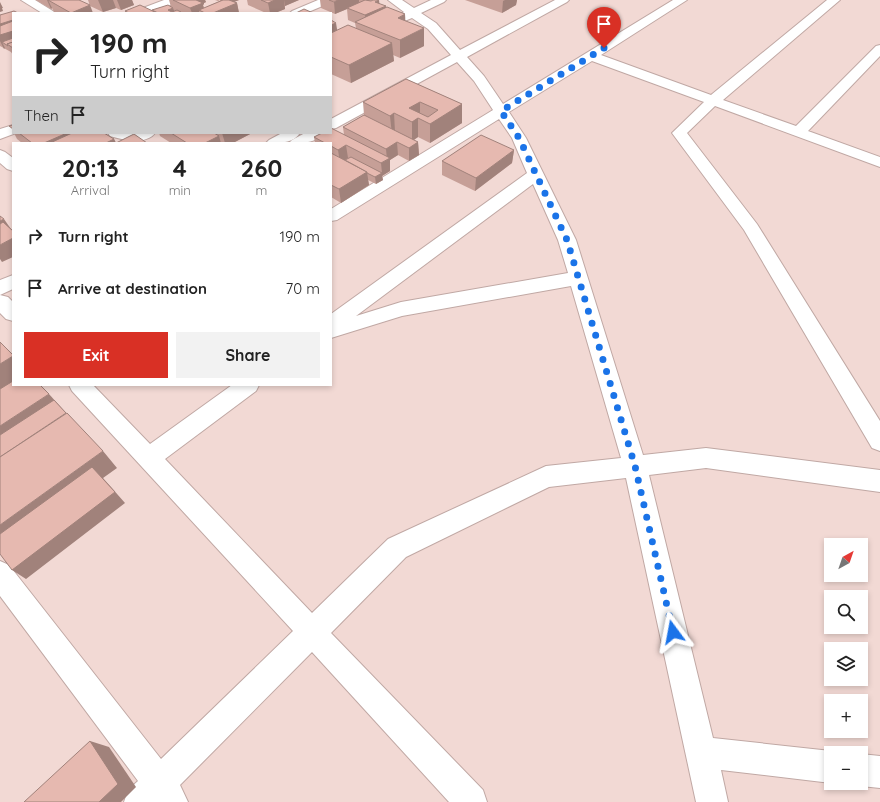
<!DOCTYPE html>
<meta charset="utf-8">
<style>
:root{--surface:#fff;--page:#f2f2f2;--text:#222;--muted:#767676;--accent:#d93025}
body{margin:0;font-family:Quicksand,sans-serif;background:var(--page);color:var(--text);height:100vh;display:flex;flex-direction:column;font-size:15px;white-space:nowrap}
*{box-sizing:border-box;margin:0}
p{font-size:13px;color:var(--muted)}
.icon{flex:none;width:22px;height:22px;fill:none;stroke:currentColor;stroke-width:2;stroke-linecap:round;stroke-linejoin:round}
.map{position:relative;flex:1;overflow:hidden}
.sheet{position:absolute;left:12px;top:142px;width:320px;height:244px;display:flex;flex-direction:column;background:var(--surface);border-radius:0px;box-shadow:0 2px 6px #0003}
.sheet>*{flex:none}
.hud{position:absolute;left:12px;top:12px;width:320px;height:122px;border-radius:0px;box-shadow:0 2px 6px #0003;background:#fff;color:var(--text);overflow:hidden}
.needle{width:26px;rotate:40deg}
.tools{position:absolute;left:824px;top:538px;display:grid;gap:8px}
.tools a{display:grid;place-items:center;width:44px;height:44px;border-radius:0px;background:var(--surface);box-shadow:0 2px 6px #0003;font-size:20px}
.pin{position:absolute;display:grid;place-items:center;width:34px;height:34px;color:#fff;margin:-41px -17px;border-radius:50% 50% 50% 0;rotate:-45deg;box-shadow:0 0 4px #0007}
.pin .icon{rotate:45deg}
.me{position:absolute;width:44px;margin:-22px;rotate:347deg;stroke-linejoin:round;filter:drop-shadow(0 0 3px #0008)}
.turn{display:flex;align-items:center;gap:14px;height:84px;padding:0 12px;font-size:18px}
.turn .icon{width:52px;height:52px;stroke-width:2.5}
.turn b{display:block;font-size:28px;line-height:34px}
.then{display:flex;align-items:center;height:38px;padding:0 12px;background:#0003;gap:8px;font-size:15px}
.eta{display:flex;justify-content:space-evenly;align-items:center;height:68px;text-align:center}
.eta b{font-size:24px;font-weight:700;line-height:28px}
.button{display:flex;gap:8px;margin-top:auto;padding:8px 12px}
.button a{flex:1;height:46px;border-radius:0px;background:var(--accent);color:#fff;font-size:16px;font-weight:700;line-height:46px;text-align:center}
.button a+a{background:var(--page);color:var(--text)}
ul{padding:0;list-style:none}
li{display:flex;align-items:center;gap:12px;height:52px;padding:0 12px}
li div{flex:1}
li b{display:block;font-size:15px}
li em{font-style:normal}
.map>svg:first-child{display:block}
</style>
<div class="map">
<svg width="880" height="802" viewBox="0 0 880 802">
<rect width="100%" height="100%" fill="#f2d9d4"/>
<g fill="none" stroke-linecap="round" stroke-linejoin="round">
<g stroke="#c0a8a4" stroke-width="2">
<g id="minor">
<polygon points="21,0 35,0 56,13 42,13"/>
<polygon points="164,0 180,0 178,2 150,13 133,13 135,11"/>
<polygon points="318,0 334,0 332,2 306,13 290,13 292,11"/>
<path d="M388 0H402L414 8 431 0H446L444 2 421 13 436 23 460 50 555 0H569L567 2 467 57 484 76 503 104 673 0H687L601 55 711 95 827 0H840L723 100 796 126 876 46 880 45V56L808 131 880 157V167L715 106 687 133 757 224 880 421V451L872 448 744 230 672 133 704 102 592 61 509 112 526 138 576 240 643 455 706 448 880 470V492L706 468 649 475 713 738 831 751 836 753H831V783L721 770 728 802H696L626 478 549 487 406 557 331 633 483 790 487 802H449L312 652 180 785 188 802H124L128 790 138 781 0 596V561L9 565 161 759 293 631 72 391 69 385H93L150 444 232 385H259L256 391 165 459 312 613 388 539 546 466 621 458 571 286 402 316 331 338V314L527 173 512 138 499 119 337 220 331 221V209L493 110 474 81 457 62 336 128 331 129V119L451 55 428 29 412 18 402 22 398 20 396 18 404 12ZM533 184 558 240 568 273 401 302 356 316Z"/>
<polygon points="13,125 13,133 16,133 0,139 0,129"/>
<path d="M108 133H155C147 145 122 140 110 136Z"/>
<path d="M282 133H300C293 144 278 143 266 143L269 140Z"/>
<path d="M305 133H323C316 144 301 143 289 143L292 140Z"/>
<polygon points="0,150 5,152 13,158 13,171 7,169 0,163"/>
<polygon points="13,275 13,289 0,295 0,280"/>
<polygon points="0,295 8,297 13,302 13,321 6,319 0,313"/>
<polygon points="861,754 880,756 880,788 861,786 854,783 861,783"/>
</g>
</g>
<use href="#minor" fill="#fff" fill-rule="evenodd"/>
</g>
<g fill="#c69f97">
<polygon points="36,0 79,0 93,13 56,13 54,12 52,8 51,9"/>
<polygon points="88,0 132,0 134,5 121,10 116,8 103,12 90,6"/>
<polygon points="169,0 205,0 206,2 204,3 204,4 203,5 204,8 220,1 220,0 218,1 215,0 239,0 234,2 237,3 239,13 125,13 125,11 152,11 171,7"/>
<polygon points="247,0 299,0 285,6 285,9 275,13 266,13 248,5"/>
<polygon points="320,0 370,0 380,4 406,21 424,46 400,58 393,55 394,61 351,83 331,74 331,20 337,30 356,28 355,23 348,20 347,9 335,14 321,8"/>
<polygon points="465,0 517,0 516,5 502,13"/>
<polygon points="13,13 13,55 11,52 0,46 0,15"/>
<polygon points="406,79 462,104 462,123 430,143 418,137 414,140 418,142 419,155 409,161 398,155 390,160 390,171 382,176 383,180 376,184 368,180 369,185 341,203 331,197 331,143 315,143 314,137 344,135 343,127 364,115 363,102"/>
<polygon points="14,133 104,133 114,139 116,143 22,143 17,139"/>
<polygon points="159,133 252,133 233,143 171,143 160,136"/>
<polygon points="514,150 512,163 475,191 442,175 442,161"/>
</g>
<g fill="#a1827b">
<polygon points="47,0 48,0 52,8 51,9"/>
<polygon points="98,0 113,0 116,8 103,12"/>
<polygon points="117,0 132,0 134,5 121,10"/>
<polygon points="198,0 205,0 206,2 204,3 204,4 203,5 205,13 199,10 199,13 192,13 190,8 196,1"/>
<polygon points="225,0 239,0 226,5"/>
<polygon points="275,0 284,0 285,9 275,13 270,13 268,3"/>
<polygon points="284,0 299,0 285,6"/>
<polygon points="338,0 359,0 359,3 347,8 347,9 335,14 334,2"/>
<polygon points="379,0 380,9 386,6 387,18 366,26 365,15 375,2"/>
<polygon points="505,0 517,0 516,5 502,13 503,1"/>
<polygon points="0,2 3,8 2,8 3,11 0,12"/>
<polygon points="237,3 239,13 213,13"/>
<polygon points="90,5 93,13 71,13"/>
<polygon points="173,8 175,13 168,10"/>
<polygon points="405,14 406,32 398,18"/>
<polygon points="13,20 13,46 2,42 5,48 4,49 0,41 0,24"/>
<polygon points="336,23 338,35 331,38 331,25"/>
<polygon points="424,28 424,46 400,58 400,40"/>
<polygon points="392,43 394,61 351,83 349,65"/>
<polygon points="420,102 420,119 418,118 418,137 412,141 412,122 409,108"/>
<polygon points="462,104 462,123 430,143 430,124"/>
<polygon points="394,113 395,132 392,135 390,116"/>
<polygon points="67,133 92,133 81,143 44,143"/>
<polygon points="222,133 252,133 233,143 225,143"/>
<polygon points="219,136 221,143 205,143"/>
<polygon points="114,139 116,143 106,143"/>
<polygon points="397,142 398,155 390,160 390,171 382,176 383,180 376,184 375,177 382,173 381,163 387,160 386,149"/>
<polygon points="418,142 419,155 409,161 409,148"/>
<polygon points="346,145 348,158 340,163 338,150"/>
<polygon points="514,150 512,163 475,191 476,178"/>
<polygon points="367,172 369,185 341,203 339,189"/>
<polygon points="4,219 13,232 0,240 0,221"/>
<polygon points="13,238 13,257 2,262 0,259 0,245"/>
<polygon points="13,356 13,384 0,392 0,364"/>
<polygon points="49,394 65,412 0,455 0,426"/>
<polygon points="103,451 117,468 103,478 125,503 26,579 12,570 0,548 0,525"/>
<polygon points="90,741 109,747 136,787 121,802 99,802"/>
</g>
<g fill="#e6b9b0" stroke="#a1827b" fill-rule="evenodd">
<polygon points="48,0 79,0 90,5 71,13"/>
<polygon points="173,0 196,0 203,3 190,8"/>
<polygon points="223,0 229,0 237,3 213,13 205,13 199,10"/>
<polygon points="261,0 275,0 268,3"/>
<polygon points="329,0 338,0 334,2"/>
<polygon points="365,0 371,1 373,0 379,0 375,2 386,6 365,15 347,8"/>
<polygon points="140,5 157,13 129,13 125,11"/>
<polygon points="168,5 173,8 168,10 172,12 177,10 181,12 179,13 158,13 152,10"/>
<polygon points="387,7 405,14 398,18 424,28 400,40 355,22"/>
<polygon points="304,9 313,13 296,13"/>
<polygon points="14,11 18,13 13,13 13,20 0,24 0,15"/>
<polygon points="331,20 336,23 331,25"/>
<polygon points="13,21 13,31 0,35 0,26"/>
<polygon points="348,25 392,43 349,65 331,57 331,33"/>
<polygon points="13,38 13,42 7,44 8,46 2,42"/>
<polygon points="13,42 13,48 7,44"/>
<path d="M406 79 462 104 430 124 418 118 412 122 394 113 390 116 363 102ZM420 102 438 110 428 117 409 108Z"/>
<polygon points="364,115 418,142 409,148 397,142 386,149 343,127"/>
<polygon points="13,125 13,129 9,126"/>
<polygon points="331,128 390,158 381,163 346,145 338,150 331,146 331,143 325,143 314,137 322,133 331,133"/>
<polygon points="19,133 67,133 44,143 32,143"/>
<polygon points="72,133 104,133 114,139 106,143 50,143"/>
<polygon points="171,133 214,133 219,136 205,143 187,143"/>
<polygon points="134,134 147,143 116,143"/>
<polygon points="481,135 514,150 476,178 442,161"/>
<polygon points="331,153 367,172 339,189 331,185"/>
<polygon points="351,157 382,173 375,177 367,173 367,172 345,160"/>
<polygon points="0,216 4,219 0,221"/>
<polygon points="3,222 13,231 13,238 0,245 0,224"/>
<polygon points="0,342 13,355 13,356 0,364"/>
<polygon points="13,381 13,385 40,385 49,394 0,426 0,389"/>
<polygon points="54,400 66,413 0,457 0,435"/>
<polygon points="67,413 103,451 0,525 0,457"/>
<polygon points="92,467 115,492 12,570 0,554 0,534"/>
<polygon points="90,741 118,784 99,802 24,802"/>
</g>
<g fill="none" stroke-linecap="round" stroke-linejoin="round">
<polyline stroke="#1a73e8" stroke-width="7" stroke-dasharray="0 12.6" points="604,48 501,111 519,138 567,240 635,466 673,632"/>
</g>
</svg>
<div class="tools">
<a><svg class="needle" viewBox="-14 -14 28 28"><path d="M0-13l5 13h-10z" fill="#e53935"/><path d="M0 13l5-13h-10z" fill="#767676"/></svg></a>
<a><svg class="icon" aria-label="search" viewBox="0 0 24 24"><circle cx="10" cy="10" r="6"/><path d="M15 15l6 6"/></svg></a>
<a><svg class="icon" aria-label="layers" viewBox="0 0 24 24"><path d="M12 4l9 5-9 5-9-5zM3 14l9 5 9-5"/></svg></a>
<a>+</a>
<a>−</a>
</div>
<div class="pin" style="left:604px;top:48px;background:#d93025"><svg class="icon" aria-label="arrive" viewBox="0 0 24 24"><path d="M6 21V4h12l-3 4 3 4H6"/></svg></div>
<svg class="me" style="left:673px;top:632px" viewBox="-20 -20 40 40"><path d="M0-17L14 15 0 8-14 15z" fill="#1a73e8" stroke="#fff" stroke-width="4"/></svg>
<div class="hud">
<div class="turn"><svg class="icon" aria-label="right" viewBox="0 0 24 24"><path d="M7 20v-9h11M14 6l5 5-5 5"/></svg><div><b>190 m</b>Turn right</div></div>
<div class="then">Then<svg class="icon" aria-label="arrive" viewBox="0 0 24 24"><path d="M6 21V4h12l-3 4 3 4H6"/></svg></div>
</div>
<section class="sheet">
<div class="eta">
<div><b>20:13</b><p>Arrival</p></div>
<div><b>4</b><p>min</p></div>
<div><b>260</b><p>m</p></div>
</div>
<ul>
<li><svg class="icon" aria-label="right" viewBox="0 0 24 24"><path d="M7 20v-9h11M14 6l5 5-5 5"/></svg><div><b>Turn right</b></div><em>190 m</em></li>
<li><svg class="icon" aria-label="arrive" viewBox="0 0 24 24"><path d="M6 21V4h12l-3 4 3 4H6"/></svg><div><b>Arrive at destination</b></div><em>70 m</em></li>
</ul>
<div class="button"><a>Exit</a><a>Share</a></div>
</section>
</div>
